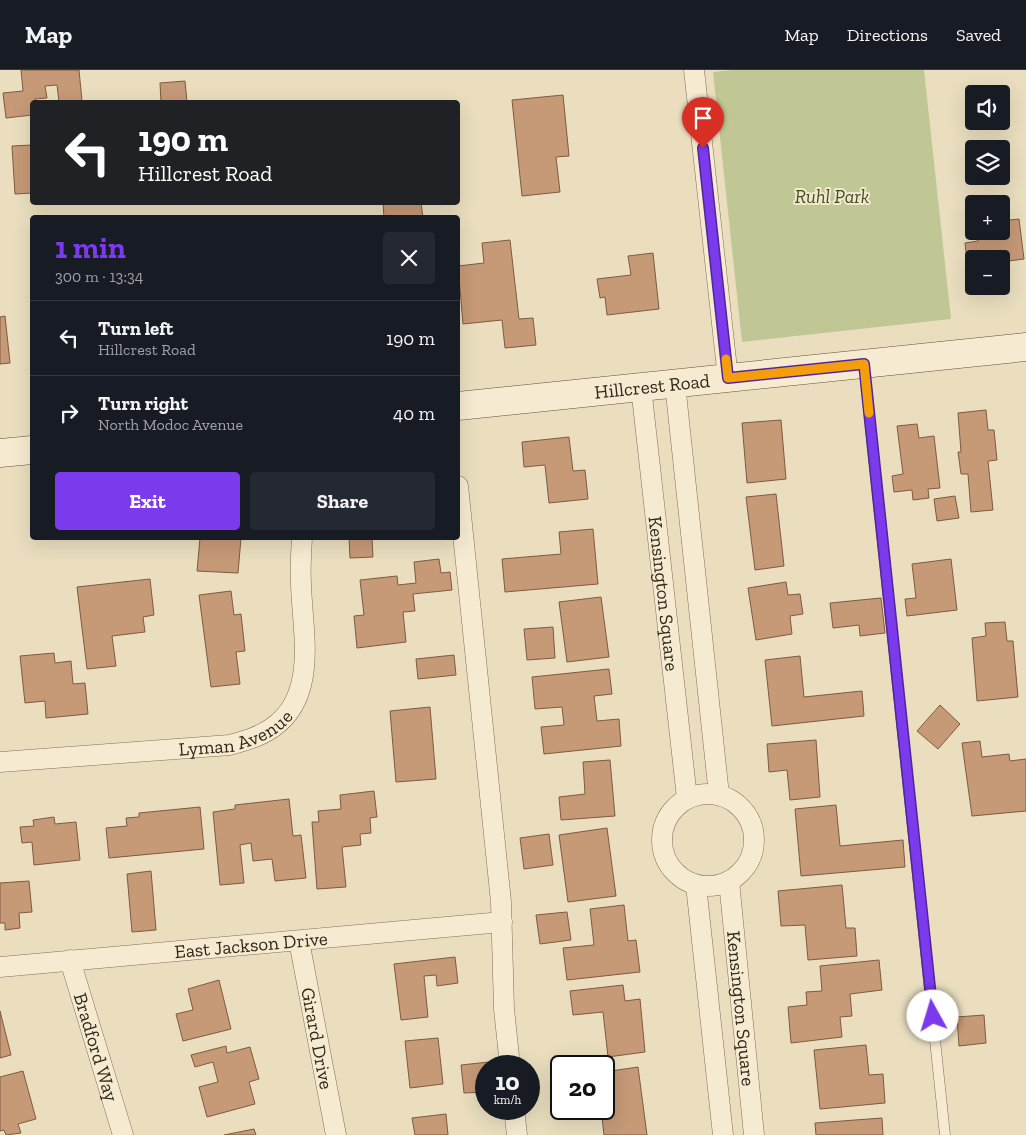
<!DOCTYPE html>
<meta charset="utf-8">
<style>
:root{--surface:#171b24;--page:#242831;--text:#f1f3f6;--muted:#9ea1a6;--line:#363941;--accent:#7c3aed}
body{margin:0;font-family:"Zilla Slab",serif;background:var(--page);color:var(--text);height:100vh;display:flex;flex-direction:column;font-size:19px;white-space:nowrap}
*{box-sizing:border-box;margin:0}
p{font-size:16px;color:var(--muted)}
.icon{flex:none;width:28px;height:28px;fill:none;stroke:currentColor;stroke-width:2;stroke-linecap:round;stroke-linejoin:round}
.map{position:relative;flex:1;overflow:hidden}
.panel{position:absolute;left:30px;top:145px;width:430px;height:325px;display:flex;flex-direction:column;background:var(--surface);border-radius:5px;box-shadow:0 5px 20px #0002}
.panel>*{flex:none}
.top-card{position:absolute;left:30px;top:30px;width:430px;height:105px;border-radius:5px;box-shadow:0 5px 20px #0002;background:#202124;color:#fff;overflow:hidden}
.buttons{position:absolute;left:965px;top:15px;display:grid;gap:10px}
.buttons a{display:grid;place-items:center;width:45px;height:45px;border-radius:5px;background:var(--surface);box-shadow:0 5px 20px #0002;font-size:25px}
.speed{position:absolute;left:475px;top:985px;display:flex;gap:10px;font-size:25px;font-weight:700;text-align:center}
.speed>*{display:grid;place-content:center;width:65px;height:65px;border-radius:50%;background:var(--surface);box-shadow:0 5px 20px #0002;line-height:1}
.speed small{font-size:12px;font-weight:400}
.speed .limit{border:2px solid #111;border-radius:8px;background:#fff;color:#111}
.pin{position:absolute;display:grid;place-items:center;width:42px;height:42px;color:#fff;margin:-51px -21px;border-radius:50% 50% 50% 0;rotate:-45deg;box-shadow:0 0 5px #0007}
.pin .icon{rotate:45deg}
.me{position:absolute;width:55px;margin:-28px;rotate:354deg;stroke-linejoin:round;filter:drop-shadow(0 0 4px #0008)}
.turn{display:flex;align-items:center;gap:18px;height:105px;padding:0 25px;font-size:22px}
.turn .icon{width:65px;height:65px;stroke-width:2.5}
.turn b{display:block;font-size:35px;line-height:42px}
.round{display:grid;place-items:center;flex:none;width:52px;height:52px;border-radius:5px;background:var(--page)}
.head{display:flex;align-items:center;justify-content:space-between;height:85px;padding:0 25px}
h1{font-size:30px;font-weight:800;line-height:38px;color:var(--accent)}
.action{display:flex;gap:10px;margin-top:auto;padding:10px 25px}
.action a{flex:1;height:58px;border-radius:5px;background:var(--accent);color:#fff;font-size:20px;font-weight:800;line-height:58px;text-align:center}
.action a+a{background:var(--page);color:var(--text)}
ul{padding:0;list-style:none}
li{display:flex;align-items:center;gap:15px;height:75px;padding:0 25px;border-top:1px solid var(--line)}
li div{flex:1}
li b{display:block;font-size:19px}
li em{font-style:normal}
header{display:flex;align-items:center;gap:30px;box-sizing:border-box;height:70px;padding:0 25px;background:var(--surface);border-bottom:1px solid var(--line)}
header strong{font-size:24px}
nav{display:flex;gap:28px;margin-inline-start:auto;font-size:18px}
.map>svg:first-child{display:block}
</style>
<header>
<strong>Map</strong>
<nav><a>Map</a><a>Directions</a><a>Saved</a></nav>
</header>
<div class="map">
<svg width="1026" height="1065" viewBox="0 0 1026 1065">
<rect width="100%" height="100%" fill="#eadebf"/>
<polygon fill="#c0c794" points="732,0 924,0 951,249 742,272 713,2"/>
<g fill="#c69977" stroke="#7e5a41">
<polygon points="21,0 79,0 82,31 59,32 57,15 45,16 47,28 35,29 36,32 32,32 32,45 6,48 3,23 23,21"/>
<polygon points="185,11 187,32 161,32 160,13"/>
<polygon points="563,25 569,86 556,87 560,122 522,126 512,30"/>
<polygon points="32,75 32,123 15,124 12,76"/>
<polygon points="383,132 421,132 423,148 384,148"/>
<polygon points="1019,149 1024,189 1002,192 1001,200 1001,189 974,189 974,216 992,218 970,221 965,173 978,171 977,163 1001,161 1001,151"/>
<polygon points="510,170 519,249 533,248 536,275 505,278 502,250 463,254 458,196 484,193 482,173"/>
<polygon points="653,183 659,239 607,245 605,227 600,228 597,209 631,205 628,186"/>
<polygon points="5,246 10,293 0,294 0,247"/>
<polygon points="986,340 988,360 994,360 997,390 988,391 993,440 971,442 968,404 961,404 958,382 961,382 958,343"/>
<polygon points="781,350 786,409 747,413 742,353"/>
<polygon points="917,354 919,368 934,366 940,418 928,419 929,428 913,430 912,420 894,422 892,406 903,404 897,356"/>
<polygon points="569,367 573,401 585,400 588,429 549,433 545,395 524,397 522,372"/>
<polygon points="776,424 784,496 755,500 746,427"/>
<polygon points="955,426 959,448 937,451 934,429"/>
<polygon points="593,459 598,514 505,522 502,489 561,484 559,462"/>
<polygon points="200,468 241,468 238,503 197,501"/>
<polygon points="349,468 372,468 373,487 350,488"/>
<polygon points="439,489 441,503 450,502 452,520 413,524 415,541 403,542 406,572 357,578 354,546 364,545 360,510 397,506 398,515 416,513 414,492"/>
<polygon points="951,489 957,540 907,546 905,529 916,528 912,494"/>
<polygon points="150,509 154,545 143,547 145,562 112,566 116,596 87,599 77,517"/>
<polygon points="786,512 788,525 800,524 803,544 790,546 792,564 756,570 748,518"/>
<polygon points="231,521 234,545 241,544 245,581 236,582 240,614 211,617 199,525"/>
<polygon points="601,527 609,587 567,592 559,532"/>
<polygon points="881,528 885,563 860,566 859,555 833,558 830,533"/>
<polygon points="1005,552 1007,571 1013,571 1018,627 977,631 972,568 986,566 985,553"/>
<polygon points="553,557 555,588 527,590 524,559"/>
<polygon points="54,583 55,593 71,591 73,614 85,613 88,644 46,648 45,631 25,633 20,586"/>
<polygon points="454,585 456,605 418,609 416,589"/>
<polygon points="800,586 804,627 862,621 864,646 772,656 765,590"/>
<polygon points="609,599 612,624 594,626 597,651 619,649 621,676 544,684 541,657 564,655 562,637 535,639 532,607"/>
<polygon points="940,635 960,654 938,679 917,661"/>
<polygon points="430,637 436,709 396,712 390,641"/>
<polygon points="816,670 820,727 790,730 787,700 769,702 767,674"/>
<polygon points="980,671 982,687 1009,684 1010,691 1026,689 1026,741 972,746 962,673"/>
<polygon points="610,690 615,746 561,750 559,727 585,724 583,692"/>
<polygon points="374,721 377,747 370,748 371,763 360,764 361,775 342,777 346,817 317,819 312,752 319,752 318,741 341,739 340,725"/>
<polygon points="289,729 293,766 301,765 306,808 275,811 272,789 253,791 251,773 240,775 244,813 220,815 213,742 235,739 235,735"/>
<polygon points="836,735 840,776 903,770 905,797 801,806 795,739"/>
<polygon points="200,737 204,779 109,788 106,758 127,756 126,748 139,747 139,743"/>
<polygon points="54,747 55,754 76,752 80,790 34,795 32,772 22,773 20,757 34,756 33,750"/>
<polygon points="607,758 616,826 568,832 559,765"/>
<polygon points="549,764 553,795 524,799 520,768"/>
<polygon points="151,801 156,860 132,862 127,804"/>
<polygon points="29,811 32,842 19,843 20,858 5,860 5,853 0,853 0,813"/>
<polygon points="842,815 846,858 855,858 857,886 808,890 805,855 781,856 778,821"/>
<polygon points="624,835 628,871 636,870 640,902 567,910 563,878 594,875 590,839"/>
<polygon points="567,842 571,870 540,874 536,845"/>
<polygon points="455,887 458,913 437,916 436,905 424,906 428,947 401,950 394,894"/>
<polygon points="879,890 882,920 850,924 852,946 840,947 842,967 791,973 788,937 807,935 806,922 822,921 820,896"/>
<polygon points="219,910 231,959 183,971 176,944 193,940 188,919"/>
<polygon points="623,915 625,931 640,929 645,982 608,987 603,942 573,945 570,921"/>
<polygon points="0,941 11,985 0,988"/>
<polygon points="984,945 986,973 959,976 957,947"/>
<polygon points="438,968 443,1014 410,1018 405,971"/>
<polygon points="866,975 869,1005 883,1004 885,1033 820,1039 814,980"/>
<polygon points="226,976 227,983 250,977 259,1009 249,1012 255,1034 207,1047 199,1017 218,1012 213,992 195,997 191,985"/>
<polygon points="489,992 489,996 486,996 486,1022 464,1023 461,995"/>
<polygon points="638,997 647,1065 604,1065 601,1039 604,1039 604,1002"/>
<polygon points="23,1001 36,1049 18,1054 21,1063 6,1065 4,1060 0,1061 0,1007"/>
<polygon points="446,1044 448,1065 415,1065 412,1048"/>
<polygon points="882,1048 883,1065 816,1065 815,1053"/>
<polygon points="254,1059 256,1065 224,1065"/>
</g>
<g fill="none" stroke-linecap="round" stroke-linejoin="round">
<g stroke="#816f59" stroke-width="11">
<polyline id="lane" points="864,295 945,1065"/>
</g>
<g stroke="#816f59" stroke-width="21">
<g id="street">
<polyline points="694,0 728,308"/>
<polyline points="675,314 719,725"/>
<path id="s1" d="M641 317 687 728"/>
<polyline points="458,416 501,832 504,939 510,996"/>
<path id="s2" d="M0 692 230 675C244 671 259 667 272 658 319 626 302 560 301 514 300 498 301 483 302 468"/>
<circle cx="708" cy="770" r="46"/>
<path id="s3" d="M729 811 754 1065"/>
<polyline points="696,815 723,1065"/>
<path id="s4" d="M299 871 336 1065"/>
<path id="s5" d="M70 890 123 1065"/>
<path id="s6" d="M0 897 502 852"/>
<polyline points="514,1039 517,1065"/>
</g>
</g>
<g stroke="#63503c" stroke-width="29">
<g id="secondary">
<path id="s7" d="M458 336 1026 277"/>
<polyline points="0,383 32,380"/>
</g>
</g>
<use href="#lane" stroke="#f6ebd1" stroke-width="10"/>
<use href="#street" stroke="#f6ebd1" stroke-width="20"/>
<use href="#secondary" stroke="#f6ebd1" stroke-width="28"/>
</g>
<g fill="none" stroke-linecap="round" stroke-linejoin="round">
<g stroke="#51269a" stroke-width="12">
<polyline id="route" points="703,78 728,308 864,294 933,946"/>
</g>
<use href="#route" stroke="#7c3aed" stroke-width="9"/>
<polyline stroke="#f59e0b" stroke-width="9" points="726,289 728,308 864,294 869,343"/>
</g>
<g text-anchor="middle" stroke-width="4" stroke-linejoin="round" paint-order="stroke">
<g font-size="19" font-style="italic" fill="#424d24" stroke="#f2e8ce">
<text x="832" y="133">Ruhl Park</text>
</g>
<g font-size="19" fill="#32271c" stroke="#f2e8ce">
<text dy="7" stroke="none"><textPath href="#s7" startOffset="195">Hillcrest Road</textPath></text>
<text dy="7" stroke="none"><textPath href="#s1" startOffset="208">Kensington Square</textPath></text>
<text dy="7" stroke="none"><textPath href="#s2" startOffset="239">Lyman Avenue</textPath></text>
<text dy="7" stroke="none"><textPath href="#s6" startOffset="252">East Jackson Drive</textPath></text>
<text dy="7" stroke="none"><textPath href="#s3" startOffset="128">Kensington Square</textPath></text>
<text dy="7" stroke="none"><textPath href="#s4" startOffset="99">Girard Drive</textPath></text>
<text dy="7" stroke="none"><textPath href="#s5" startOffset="91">Bradford Way</textPath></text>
</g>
</g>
</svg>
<div class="buttons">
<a><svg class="icon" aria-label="sound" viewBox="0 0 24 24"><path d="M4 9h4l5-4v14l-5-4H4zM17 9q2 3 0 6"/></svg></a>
<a><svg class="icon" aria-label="layers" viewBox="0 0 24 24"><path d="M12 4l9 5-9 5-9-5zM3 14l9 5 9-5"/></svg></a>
<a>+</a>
<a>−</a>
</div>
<div class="speed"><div>10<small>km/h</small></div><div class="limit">20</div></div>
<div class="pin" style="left:703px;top:78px;background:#d93025"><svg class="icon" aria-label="arrive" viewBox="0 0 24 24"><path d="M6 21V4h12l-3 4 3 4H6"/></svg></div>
<svg class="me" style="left:933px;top:946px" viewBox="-20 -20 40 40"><circle r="19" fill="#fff"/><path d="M0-13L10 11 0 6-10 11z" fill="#7c3aed"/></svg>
<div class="top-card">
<div class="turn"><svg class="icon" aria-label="left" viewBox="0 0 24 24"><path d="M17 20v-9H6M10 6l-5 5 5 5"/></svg><div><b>190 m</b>Hillcrest Road</div></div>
</div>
<section class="panel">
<div class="head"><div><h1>1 min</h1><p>300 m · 13:34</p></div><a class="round"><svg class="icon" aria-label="close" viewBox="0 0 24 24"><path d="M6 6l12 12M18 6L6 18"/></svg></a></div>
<ul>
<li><svg class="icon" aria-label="left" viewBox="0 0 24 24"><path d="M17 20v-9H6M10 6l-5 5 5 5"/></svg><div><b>Turn left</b><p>Hillcrest Road</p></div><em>190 m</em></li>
<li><svg class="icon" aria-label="right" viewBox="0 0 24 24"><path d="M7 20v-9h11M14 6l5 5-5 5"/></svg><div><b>Turn right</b><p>North Modoc Avenue</p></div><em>40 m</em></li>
</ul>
<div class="action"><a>Exit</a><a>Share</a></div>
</section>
</div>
